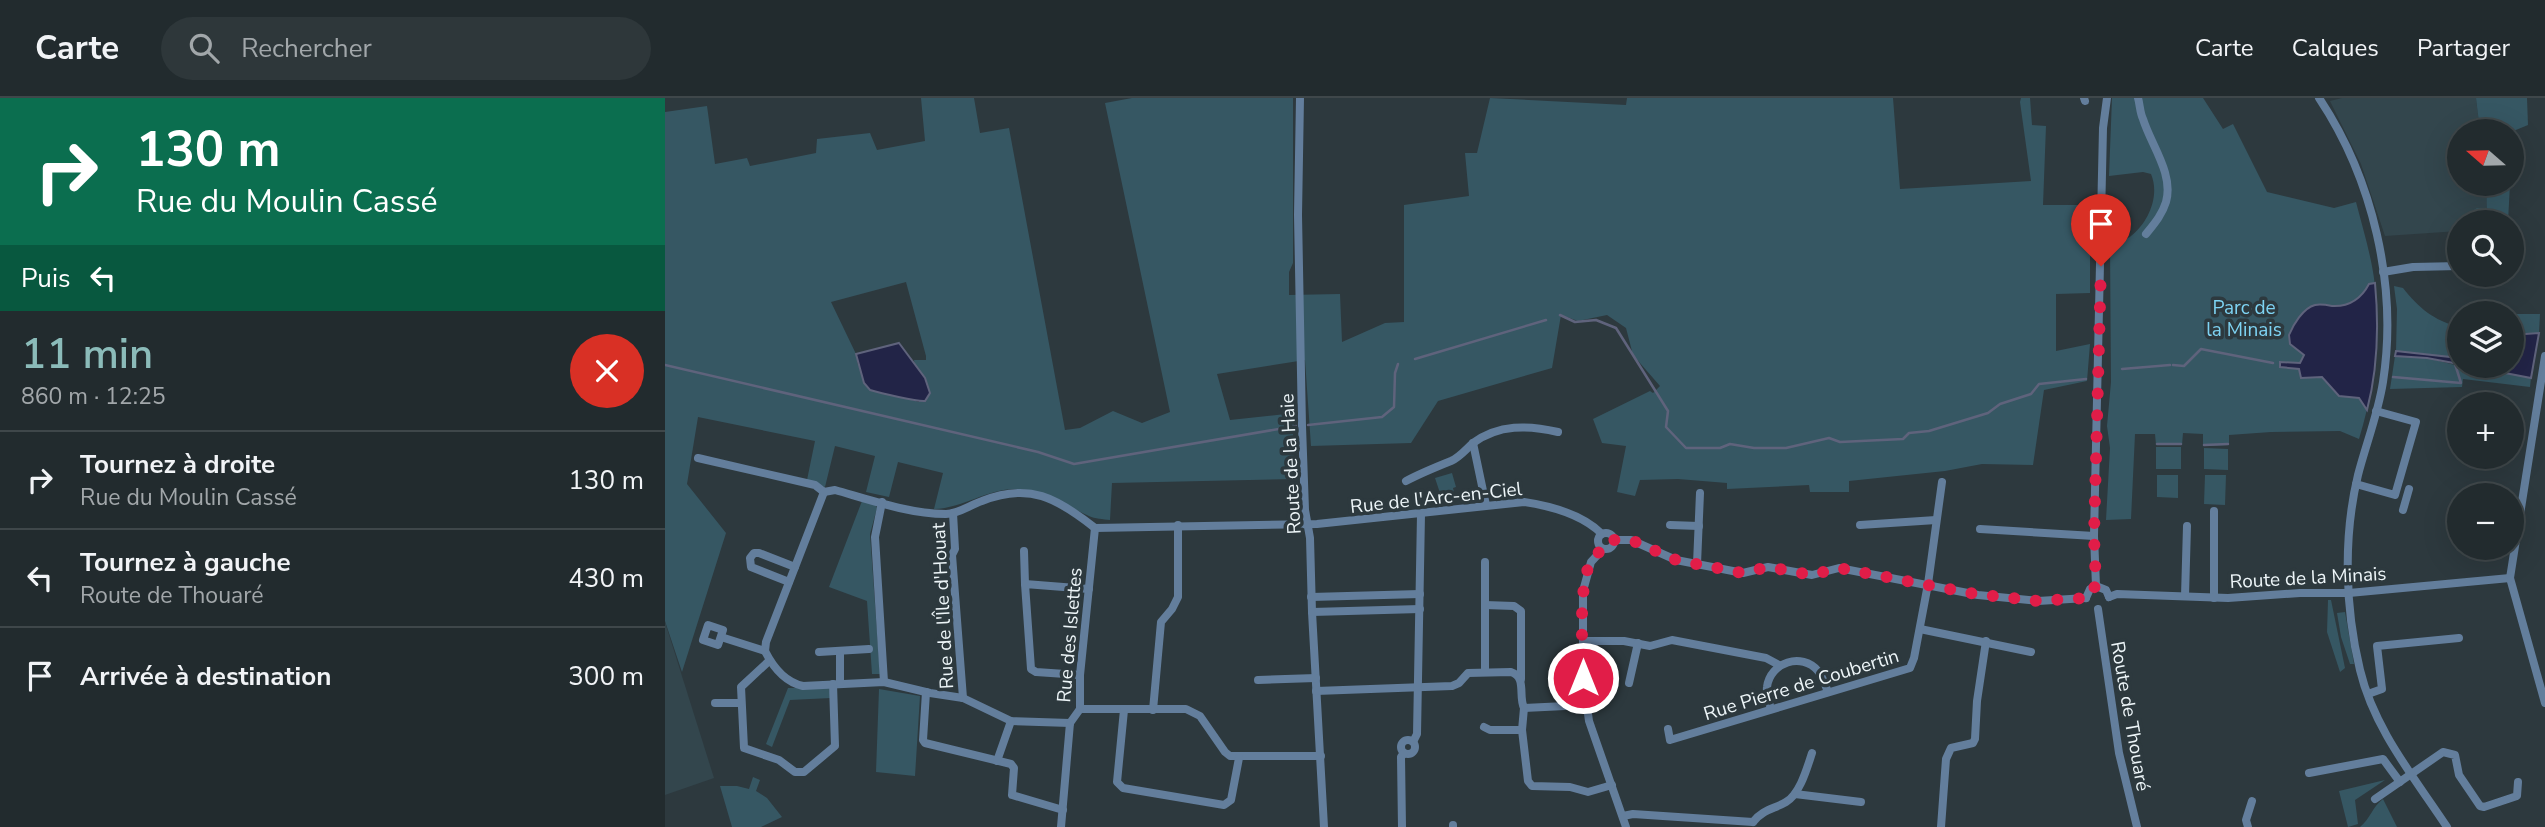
<!DOCTYPE html>
<html lang="fr">
<meta charset="utf-8">
<style>
:root{--surface:#222b2e;--page:#2e373a;--text:#f1f3f6;--muted:#a2a7aa;--line:#3f474a;--accent:#8bbbb9}
body{margin:0;font-family:"Nunito Sans",sans-serif;background:var(--page);color:var(--text);height:100vh;display:flex;flex-direction:column;font-size:26px;white-space:nowrap}
*{box-sizing:border-box;margin:0}
p{font-size:23px;color:var(--muted)}
.icon{flex:none;width:38px;height:38px;fill:none;stroke:currentColor;stroke-width:2;stroke-linecap:round;stroke-linejoin:round}
.map{position:relative;flex:1;overflow:hidden}
.details{display:flex;flex-direction:column;background:var(--surface);width:665px}
.details>*{flex:none}
.top-card{background:#0b6e4f;color:#fff;overflow:hidden}
.needle{width:46px;rotate:290deg}
.tools{position:absolute;left:1782px;top:21px;display:grid;gap:14px}
.tools a{display:grid;place-items:center;width:77px;height:77px;border-radius:50%;background:var(--surface);box-shadow:0 7px 28px #0002,0 0 0 2px var(--line);font-size:35px}
.pin{position:absolute;display:grid;place-items:center;width:60px;height:60px;color:#fff;margin:-72px -30px;border-radius:50% 50% 50% 0;rotate:-45deg;box-shadow:0 0 7px #0007}
.pin .icon{rotate:45deg}
.me{position:absolute;width:77px;margin:-38px;rotate:0deg;stroke-linejoin:round;filter:drop-shadow(0 0 5px #0008)}
.turn{display:flex;align-items:center;gap:24px;height:147px;padding:0 21px;font-size:32px}
.turn .icon{width:91px;height:91px;stroke-width:2.5}
.turn b{display:block;font-size:49px;line-height:60px}
.then{display:flex;align-items:center;height:66px;padding:0 21px;background:#0003;gap:14px;font-size:26px}
.round{display:grid;place-items:center;flex:none;width:74px;height:74px;border-radius:37px;background:var(--page)}
.head{display:flex;align-items:center;justify-content:space-between;height:119px;padding:0 21px}
h1{font-size:42px;font-weight:600;line-height:52px;color:var(--accent)}
ul{padding:0;list-style:none}
li{display:flex;align-items:center;gap:21px;height:98px;padding:0 21px;border-top:2px solid var(--line)}
li div{flex:1}
li b{display:block;font-size:26px}
li em{font-style:normal}
header{display:flex;align-items:center;gap:42px;box-sizing:border-box;height:98px;padding:0 35px;background:var(--surface);border-bottom:2px solid var(--line)}
header strong{font-size:33px}
nav{display:flex;gap:38px;margin-inline-start:auto;font-size:24px}
.search{width:490px;height:63px;background:var(--page);display:flex;align-items:center;gap:18px;box-sizing:border-box;padding:0 24px;border-radius:38px;color:var(--muted);font-size:26px}
main{display:flex;flex:1;min-height:0}
.map>svg:first-child{display:block}
</style>
<header>
<strong>Carte</strong>
<div class="search"><svg class="icon" aria-label="search" viewBox="0 0 24 24"><circle cx="10" cy="10" r="6"/><path d="M15 15l6 6"/></svg>Rechercher</div>
<nav><a>Carte</a><a>Calques</a><a>Partager</a></nav>
</header>
<main>
<section class="details">
<div class="top-card">
<div class="turn"><svg class="icon" aria-label="right" viewBox="0 0 24 24"><path d="M7 20v-9h11M14 6l5 5-5 5"/></svg><div><b>130 m</b>Rue du Moulin Cassé</div></div>
<div class="then">Puis<svg class="icon" aria-label="left" viewBox="0 0 24 24"><path d="M17 20v-9H6M10 6l-5 5 5 5"/></svg></div>
</div>
<div class="head"><div><h1>11 min</h1><p>860 m · 12:25</p></div><a class="round" style="background:#d93025;color:#fff"><svg class="icon" aria-label="close" viewBox="0 0 24 24"><path d="M6 6l12 12M18 6L6 18"/></svg></a></div>
<ul>
<li><svg class="icon" aria-label="right" viewBox="0 0 24 24"><path d="M7 20v-9h11M14 6l5 5-5 5"/></svg><div><b>Tournez à droite</b><p>Rue du Moulin Cassé</p></div><em>130 m</em></li>
<li><svg class="icon" aria-label="left" viewBox="0 0 24 24"><path d="M17 20v-9H6M10 6l-5 5 5 5"/></svg><div><b>Tournez à gauche</b><p>Route de Thouaré</p></div><em>430 m</em></li>
<li><svg class="icon" aria-label="arrive" viewBox="0 0 24 24"><path d="M6 21V4h12l-3 4 3 4H6"/></svg><div><b>Arrivée à destination</b></div><em>300 m</em></li>
</ul>
</section>
<div class="map">
<svg width="1880" height="729" viewBox="0 0 1880 729">
<rect width="100%" height="100%" fill="#2d393e"/>
<g fill="#33464d">
<polygon points="1677,0 1811,0 1815,33 1794,33 1794,86 1821,86 1823,124 1794,124 1794,133 1720,138 1696,66 1665,3"/>
<polygon points="0,524 49,680 0,697"/>
</g>
<g fill="#365763" fill-rule="evenodd">
<path d="M256 0H309L315 35 344 30 400 332 415 330 448 313 477 325 505 314 440 5 467 0H628V165L624 174V197L675 196 677 244 720 225 739 224V107L804 98 800 55H812L825 0 961 7 962 0H1228L1235 91 1366 83 1355 4 1356 0H1365L1367 27 1381 28 1378 107H1425V195L1391 196V253L1425 246 1422 283 1379 292 1368 367 1317 366 1280 373 1184 383V394H1145L1144 387 1062 391V385L1013 381 975 382 970 398 952 394 961 348 937 345 928 321 985 293 988 295 995 288 968 257 961 230 942 217 913 223 896 217 887 270 773 303 746 345 646 348 640 262 552 276 565 322 630 315 628 334 629 381 447 385 445 422C438 421 430 421 424 418 398 407 384 392 353 391 323 390 299 410 269 411L278 375 233 364 224 399 201 394 210 358 170 348 160 389 142 382 150 343 33 319 22 386 61 435 17 574 0 523V14L42 8 50 66 82 60 85 68 151 55 152 41 205 35 212 52 260 43ZM241 184 261 258V262H249L254 304 227 296 214 295 193 267 191 256 166 204Z"/>
<path d="M1447 0H1538L1558 31 1568 26 1602 94 1669 110 1691 104C1698 131 1707 160 1710 188 1717 241 1709 291 1694 341L1675 333 1606 334 1564 337V347L1538 348V336L1518 335 1517 347H1491L1490 336H1470L1466 421 1441 422 1445 350 1442 328 1446 284 1445 146C1451 144 1461 142 1466 138 1484 124 1495 97 1486 76L1478 74 1444 78Z"/>
<polygon points="1811,0 1862,0 1863,27 1846,34 1815,33"/>
<polygon points="1821,86 1845,86 1843,124 1823,124 1822,112 1821,124 1810,124 1809,112 1812,110 1822,111"/>
<path d="M1729 188 1738 190C1754 210 1768 222 1794 229V260L1731 253 1732 211Z"/>
<polygon points="1846,216 1875,216 1874,235 1846,237"/>
<polygon points="1730,258 1762,260 1794,268 1862,278 1866,280 1865,289 1798,281 1797,289 1725,291"/>
<rect x="1491" y="349" width="25" height="22"/>
<polygon points="1539,350 1563,351 1563,372 1539,371"/>
<polygon points="787,375 791,389 788,390 789,394 776,398 770,380"/>
<polygon points="1492,377 1513,377 1513,400 1492,399"/>
<polygon points="1540,377 1561,377 1560,407 1539,406"/>
<polygon points="197,403 210,406 212,410 205,436 215,576 207,576 202,503 164,489"/>
<polygon points="1663,502 1666,502 1680,570 1675,574 1662,534"/>
<polygon points="1680,514 1689,566 1685,566 1676,539 1672,515"/>
<polygon points="123,590 164,590 166,600 125,602 107,649 101,646"/>
<polygon points="214,591 255,598 250,678 211,674"/>
<polygon points="88,679 95,682 91,693 102,700 117,719 96,729 67,729 55,688 72,688 84,691"/>
<polygon points="1720,682 1690,702 1693,726 1683,729 1674,693"/>
<path d="M1718 701 1732 729H1695C1706 720 1707 709 1718 701Z"/>
</g>
<g fill="#222447" stroke="#5f637c" stroke-width="2">
<path d="M1710 185C1714 228 1713 270 1702 312L1694 300 1674 298 1657 279 1636 280 1634 271 1615 269V264L1635 265 1639 257 1625 246 1624 237C1628 227 1638 210 1650 207 1655 206 1662 207 1667 208 1685 209 1696 201 1704 186Z"/>
<polygon points="1874,235 1866,280 1804,268 1846,268 1846,237"/>
<path d="M234 245 260 280 265 295 260 303C253 304 215 295 205 292L199 285 191 256Z"/>
<polygon points="1731,253 1794,260 1794,266 1762,260 1730,258"/>
</g>
<g fill="none" stroke-linecap="round" stroke-linejoin="round">
<g stroke="#5f637c" stroke-width="2.5">
<polyline points="895,217 910,224 931,222 951,230 1003,313 1001,329 1021,350 1055,350 1065,346 1089,350 1121,350 1164,340 1175,344 1238,341 1244,335 1264,333 1323,315 1335,306 1366,296 1374,286 1421,281"/>
<polyline points="750,261 881,222"/>
<polyline points="0,267 373,354 409,366 631,328"/>
<polyline points="1508,267 1519,268 1536,251 1608,265"/>
<polyline points="1457,271 1505,267"/>
<polyline points="1728,279 1796,285 1790,266"/>
<polyline points="643,327 717,319 729,309 730,275 733,266"/>
<polyline points="1492,346 1516,346"/>
<polyline points="1539,347 1563,346"/>
</g>
<g stroke="#637e9c" stroke-width="8">
<polyline points="635,0 633,117 637,328 640,412 645,440 647,514 659,729"/>
<polyline points="1419,0 1420,3"/>
<path d="M1473 0C1475 7 1475 15 1478 21 1486 47 1509 76 1501 104 1497 117 1489 126 1481 136"/>
<path d="M1654 0C1708 81 1733 188 1718 284 1713 316 1701 346 1693 377 1678 439 1680 510 1695 572 1709 631 1749 679 1782 729"/>
<polyline points="1718,174 1748,169 1794,168"/>
<polyline points="1880,258 1845,480 1880,605"/>
<polyline points="808,345 821,407"/>
<polyline points="33,360 150,387 159,394"/>
<path d="M741 383C756 375 771 369 786 363 795 359 801 351 808 345 834 326 863 327 893 334"/>
<polyline points="1691,386 1730,397 1751,324 1711,313"/>
<path d="M159 394 101 544 100 553C108 569 120 584 138 588L219 584 265 595 298 600 346 623 405 625"/>
<path d="M159 394 170 392C205 402 245 416 281 416 293 416 305 407 317 403 364 384 392 400 430 430"/>
<polyline points="217,404 210,439 219,584"/>
<polyline points="1738,412 1744,391"/>
<polyline points="1549,413 1549,500"/>
<polyline points="288,415 290,451 287,457 298,600"/>
<polyline points="1005,427 1034,428"/>
<polyline points="1195,427 1271,422"/>
<path d="M430 430 652 426 859 404C886 408 917 416 937 436"/>
<polyline points="1315,431 1429,438"/>
<circle cx="941" cy="443" r="8"/>
<polyline points="949,442 966,442 1011,462 1078,475 1103,469 1147,477 1174,470 1313,497 1373,503 1421,500"/>
<polyline points="938,451 926,464 918,493 918,580 924,623 961,729"/>
<polyline points="359,453 360,486"/>
<polyline points="1032,466 1035,395"/>
<polyline points="124,484 86,469 85,460 89,455 94,455 130,469"/>
<polyline points="1431,488 1429,438 1438,30 1442,0"/>
<polyline points="1520,498 1522,428"/>
<polyline points="646,499 755,496"/>
<polyline points="1444,499 1452,496 1563,500 1635,495 1684,495 1845,480"/>
<polyline points="1421,500 1425,491 1431,488 1441,492 1444,499"/>
<polyline points="820,507 849,508 856,513 856,581"/>
<polyline points="1433,511 1454,655 1472,729"/>
<polyline points="647,514 755,511"/>
<polygon points="43,527 58,532 53,547 38,542"/>
<polyline points="1255,531 1366,554"/>
<polyline points="56,539 100,553"/>
<polyline points="918,543 959,543 985,548 1007,542 1101,560 1114,567"/>
<polyline points="175,553 175,585"/>
<polyline points="154,554 204,551"/>
<polyline points="104,563 76,589 79,650 114,662 130,674 139,674 170,648 168,586"/>
<polyline points="820,573 820,464"/>
<polyline points="415,577 371,574 366,571 360,486 424,491"/>
<polyline points="593,582 651,580"/>
<polyline points="964,585 973,545"/>
<path d="M651 593 787 588 794 585 803 575 846 574C862 579 853 598 859 610L921 607"/>
<polyline points="261,594 258,642 260,645 346,666 349,670 347,697 398,712"/>
<polyline points="1703,596 1717,591 1712,548 1794,540"/>
<polyline points="50,605 76,605"/>
<polyline points="859,610 857,632 863,683 867,688 905,689 923,694 947,687"/>
<polyline points="415,611 521,611 535,618 560,654 565,658 656,658"/>
<path d="M1106 611C1104 604 1101 596 1102 589 1105 564 1137 554 1153 573 1158 579 1160 587 1163 594"/>
<polyline points="459,612 452,684 458,690 559,707 566,702 574,660"/>
<polyline points="488,612 496,524 507,511 513,499 513,427"/>
<polyline points="819,629 825,632 857,632"/>
<polyline points="1003,631 1005,642 1245,570 1249,560 1263,486 1277,384"/>
<circle cx="743" cy="649" r="7"/>
<polyline points="748,644 752,636 756,416"/>
<polyline points="332,663 346,623"/>
<polyline points="1644,675 1718,661 1735,684"/>
<polyline points="1130,696 1196,704"/>
<polyline points="1710,701 1778,654 1790,657 1794,677 1815,708 1819,709 1852,698 1853,684"/>
<polyline points="958,718 968,716 1088,724"/>
<path d="M1088 724C1097 712 1109 711 1121 704 1135 696 1142 670 1147 655"/>
<polyline points="396,729 405,625 415,611 415,577 430,430"/>
<polyline points="737,729 736,659 739,655"/>
<polyline points="788,729 788,727"/>
<polyline points="1276,729 1281,661 1286,650 1308,645 1310,641 1312,603 1321,543"/>
<polyline points="1583,729 1581,722 1587,703"/>
</g>
</g>
<g fill="none" stroke-linecap="round" stroke-linejoin="round">
<path stroke="#e11d48" stroke-width="12" stroke-dasharray="0 21.6" d="M918 580C918 552 912 482 928 460 933 453 939 452 946 449L949 442H966L1011 462 1078 475 1103 469 1147 477 1174 470 1310 496 1373 503 1421 500 1423 494 1431 488 1429 438 1436 168"/>
</g>
<g text-anchor="middle" stroke-width="7" stroke-linejoin="round" paint-order="stroke">
<g font-size="19" fill="#7ed3f3" stroke="#2d393e">
<text x="1579" y="216">Parc de<tspan x="1579" dy="22">la Minais</tspan></text>
</g>
<g font-size="19" fill="#edf5f8" stroke="#2d393e">
<text transform="translate(625 366) rotate(-93)" y="7">Route de la Haie</text>
<text transform="translate(771 399) rotate(-6)" y="7">Rue de l'Arc-en-Ciel</text>
<text transform="translate(1643 479) rotate(-3)" y="7">Route de la Minais</text>
<text transform="translate(277 508) rotate(-93)" y="7">Rue de l'Île d'Houat</text>
<text transform="translate(404 537) rotate(-85)" y="7">Rue des Islettes</text>
<text transform="translate(1136 586) rotate(-17)" y="7">Rue Pierre de Coubertin</text>
<text transform="translate(1466 618) rotate(80)" y="7">Route de Thouaré</text>
</g>
</g>
</svg>
<div class="tools">
<a><svg class="needle" viewBox="-14 -14 28 28"><path d="M0-13l5 13h-10z" fill="#e53935"/><path d="M0 13l5-13h-10z" fill="#a2a7aa"/></svg></a>
<a><svg class="icon" aria-label="search" viewBox="0 0 24 24"><circle cx="10" cy="10" r="6"/><path d="M15 15l6 6"/></svg></a>
<a><svg class="icon" aria-label="layers" viewBox="0 0 24 24"><path d="M12 4l9 5-9 5-9-5zM3 14l9 5 9-5"/></svg></a>
<a>+</a>
<a>−</a>
</div>
<div class="pin" style="left:1436px;top:168px;background:#d93025"><svg class="icon" aria-label="arrive" viewBox="0 0 24 24"><path d="M6 21V4h12l-3 4 3 4H6"/></svg></div>
<svg class="me" style="left:918px;top:580px" viewBox="-20 -20 40 40"><circle r="17" fill="#e11d48" stroke="#fff" stroke-width="3"/><path d="M0-11L8 9 0 5-8 9z" fill="#fff"/></svg>
</div>
</main>
